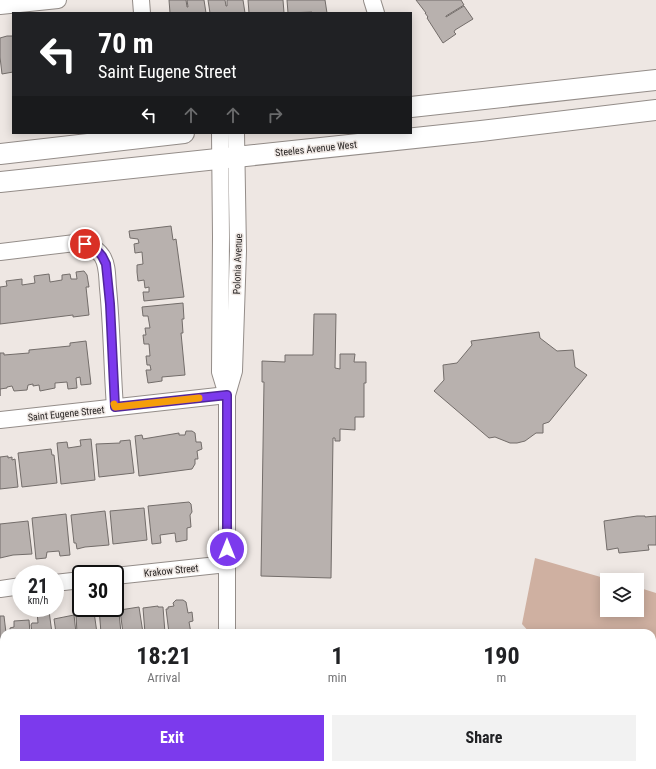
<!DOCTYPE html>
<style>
:root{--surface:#fff;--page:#f2f2f2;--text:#202124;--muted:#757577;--accent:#7c3aed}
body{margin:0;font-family:"Roboto Condensed",sans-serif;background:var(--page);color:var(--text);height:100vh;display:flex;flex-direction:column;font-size:15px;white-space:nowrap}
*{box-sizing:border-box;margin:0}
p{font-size:13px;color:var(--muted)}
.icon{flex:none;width:22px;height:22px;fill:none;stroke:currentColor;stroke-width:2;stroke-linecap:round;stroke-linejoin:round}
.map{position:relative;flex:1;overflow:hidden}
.details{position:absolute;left:0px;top:629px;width:656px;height:140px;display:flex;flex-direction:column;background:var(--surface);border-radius:12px 12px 0 0;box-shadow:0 2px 10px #0003}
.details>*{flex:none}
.guide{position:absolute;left:12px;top:12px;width:400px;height:122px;border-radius:0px;box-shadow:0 2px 10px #0003;background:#202124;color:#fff;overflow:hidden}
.fabs{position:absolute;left:600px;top:573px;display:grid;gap:8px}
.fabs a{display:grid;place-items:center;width:44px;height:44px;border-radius:0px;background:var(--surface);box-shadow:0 2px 10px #0003;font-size:20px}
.speed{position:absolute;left:12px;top:565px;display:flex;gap:8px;font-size:20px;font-weight:700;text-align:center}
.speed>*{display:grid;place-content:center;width:52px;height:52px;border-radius:50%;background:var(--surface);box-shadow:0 2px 10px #0003;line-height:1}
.speed small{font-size:10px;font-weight:400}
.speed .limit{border:2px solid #111;border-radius:6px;background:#fff;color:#111}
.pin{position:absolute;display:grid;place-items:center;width:34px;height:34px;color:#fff;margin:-17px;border:2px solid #fff;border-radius:50%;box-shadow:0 1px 4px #0007}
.me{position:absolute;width:44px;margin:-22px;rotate:0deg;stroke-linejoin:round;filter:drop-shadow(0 0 3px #0008)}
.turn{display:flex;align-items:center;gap:14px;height:84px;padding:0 20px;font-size:18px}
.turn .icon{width:52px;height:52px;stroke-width:2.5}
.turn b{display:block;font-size:28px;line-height:34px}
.lanes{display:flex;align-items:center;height:38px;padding:0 20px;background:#0003;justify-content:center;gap:20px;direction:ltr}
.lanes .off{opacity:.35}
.eta{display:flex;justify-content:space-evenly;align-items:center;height:68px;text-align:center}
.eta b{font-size:24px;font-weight:700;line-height:28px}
.action{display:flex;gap:8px;margin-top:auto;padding:8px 20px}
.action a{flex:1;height:46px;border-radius:0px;background:var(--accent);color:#fff;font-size:16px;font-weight:700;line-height:46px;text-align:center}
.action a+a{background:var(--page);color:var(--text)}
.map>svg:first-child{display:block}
</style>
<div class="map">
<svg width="656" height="769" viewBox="0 0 656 769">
<rect width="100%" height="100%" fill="#eee7e3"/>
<polygon fill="#f0d1c1" points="151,765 199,765 199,769 113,769"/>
<polygon fill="#cfb0a1" points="535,558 611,580 607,580 607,610 637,610 637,587 656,593 656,769 573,769 572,765 652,765 652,633 530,633 522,624"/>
<g fill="#b8b1ae" stroke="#736d6a">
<polygon points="169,0 186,0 187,7 188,7 187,0 204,0 206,13 170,13"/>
<polygon points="208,0 225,0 226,6 227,6 227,0 243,0 245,13 210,13"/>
<polygon points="248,0 283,0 284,13 249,13"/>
<polygon points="287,0 325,0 327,13 312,13 312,12 288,13"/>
<polygon points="416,0 461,0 464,5 446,16 446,17 464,6 473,19 455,30 454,32 456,34 443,43 427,18 428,17 425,13 426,13"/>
<polygon points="7,36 13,36 13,72 2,74 0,57 0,38"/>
<polygon points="171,226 173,240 176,239 184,297 144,301 143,292 149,292 149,287 145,288 144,280 138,281 137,272 137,265 143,264 142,252 135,253 134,244 139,243 138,239 130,238 129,231"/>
<polygon points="84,271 87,275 89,287 86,287 89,315 73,317 73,315 0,324 0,287 7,286 6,281 22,279 22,285 35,283 34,276 49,274 50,282 62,280 62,275 70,274 71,279 77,279 76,272"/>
<polygon points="183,303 184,319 182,319 183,333 181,333 185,375 162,377 162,381 148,383 146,370 151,370 150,365 147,365 146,356 150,356 149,344 144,344 143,335 146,335 145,328 150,328 148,316 143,316 142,307"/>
<polygon points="314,314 336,314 335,368 340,369 340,354 355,354 354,362 366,362 366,383 364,383 364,417 355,417 355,430 340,429 340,441 335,441 335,438 333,438 331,578 261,576 264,382 262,382 262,361 285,362 285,355 313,355"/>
<polygon points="539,332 540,338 557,351 573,350 575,367 587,375 549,422 543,424 543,433 536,433 525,441 517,443 510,443 495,437 489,438 434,391 444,380 443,365 457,363 472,345 471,341"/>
<polygon points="86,341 91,384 81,385 80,377 76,378 77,388 68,389 67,382 55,383 55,388 40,391 39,385 33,386 33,384 28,385 27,390 14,391 12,386 7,387 7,388 0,389 0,396 0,353 4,353 4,355 29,353 29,350 70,346 70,343"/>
<polygon points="186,431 192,431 195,433 196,442 201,442 202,449 197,451 198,459 195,459 195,464 192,469 139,476 135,436 142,435 143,439 179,433 179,435 185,435"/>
<polygon points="91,439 95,480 61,484 57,443 67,442 68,448 81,446 80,440"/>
<polygon points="130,440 134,473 99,477 96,444 120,443 120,441"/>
<polygon points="51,449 52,455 54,455 57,483 22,487 18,453"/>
<polygon points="8,456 8,458 12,457 12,460 15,459 18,487 0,489 0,457"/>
<polygon points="189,502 191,504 192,512 190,515 191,527 187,528 187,540 176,542 175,533 160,535 161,543 152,544 148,506"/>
<polygon points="144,508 147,540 113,544 110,511"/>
<polygon points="105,511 109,545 85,547 77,549 76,543 74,543 71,515"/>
<polygon points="66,514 70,555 60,556 59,551 47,552 46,558 36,559 32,518"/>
<polygon points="637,516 645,516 645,517 656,516 656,545 648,545 649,550 619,553 618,548 607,550 604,521"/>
<polygon points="28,521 32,554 13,555 0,558 0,524"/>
<polygon points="176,600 183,600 186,602 188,613 192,612 193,621 189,622 191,633 169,633 166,609 168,609 168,607 174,606 173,603"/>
<polygon points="158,606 158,607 163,607 165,633 145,633 143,608"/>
<polygon points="139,607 143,633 123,633 120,610"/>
<polygon points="99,608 111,608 112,614 119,613 121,633 101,633"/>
<polygon points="49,611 52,633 32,633 31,625 32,623 38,623 37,612"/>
<polygon points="94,612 97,633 77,633 76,615"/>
<polygon points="74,615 76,633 56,633 54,619"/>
<polygon points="0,616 4,616 6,633 4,633 4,658 0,658"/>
<polygon points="29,620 30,633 10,633 10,628 14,627 14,621"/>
<polygon points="0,690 1,690 2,693 4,692 4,725 0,725"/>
<rect x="450" y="765" width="65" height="4"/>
</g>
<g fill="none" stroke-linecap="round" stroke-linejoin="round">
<g stroke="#948d89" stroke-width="18">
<g id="minor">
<polyline points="141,0 142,13"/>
<polyline points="372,0 376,13"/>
<polyline points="0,6 58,0"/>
<polyline points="220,133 221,237 220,372 227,395 227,633"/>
<path d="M0 252 75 243C86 244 95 246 102 256 108 265 107 278 108 288 112 328 112 368 115 407"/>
<polyline points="227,395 234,371 238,251 236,133"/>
<polyline points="0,420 227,395"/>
<polyline points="115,576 227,564"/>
<polyline points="55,583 81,580"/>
<polyline points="0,589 21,586"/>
<polyline points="0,764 4,764"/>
</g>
</g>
<g stroke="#948d89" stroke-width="22">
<g id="major">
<polyline points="411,107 656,80"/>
<polyline points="0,154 184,133"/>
<polyline points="0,182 481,131 656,110"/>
</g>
</g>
<use href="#minor" stroke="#fff" stroke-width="16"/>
<use href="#major" stroke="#fff" stroke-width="20"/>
</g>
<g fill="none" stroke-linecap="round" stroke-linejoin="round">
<g stroke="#51269a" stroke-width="10">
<polyline id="route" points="85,244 95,248 102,256 106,264 110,304 115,407 227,395 227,549"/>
</g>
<use href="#route" stroke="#7c3aed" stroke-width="7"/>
<polyline stroke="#f59e0b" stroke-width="7" points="114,404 115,407 199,398"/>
</g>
<g text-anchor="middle" stroke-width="3" stroke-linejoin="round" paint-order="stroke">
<g font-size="10" fill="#292625" stroke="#eee7e3">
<text transform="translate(316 148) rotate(-6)" y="4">Steeles Avenue West</text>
<text transform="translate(237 264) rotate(-88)" y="4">Polonia Avenue</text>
<text transform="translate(66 413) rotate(-6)" y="4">Saint Eugene Street</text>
<text transform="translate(171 570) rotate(-6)" y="4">Krakow Street</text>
</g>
</g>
</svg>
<div class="fabs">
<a><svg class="icon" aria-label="layers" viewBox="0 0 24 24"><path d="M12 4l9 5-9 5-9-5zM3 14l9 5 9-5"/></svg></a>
</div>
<div class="speed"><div>21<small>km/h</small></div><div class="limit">30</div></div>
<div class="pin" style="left:85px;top:244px;background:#d93025"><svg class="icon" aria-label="arrive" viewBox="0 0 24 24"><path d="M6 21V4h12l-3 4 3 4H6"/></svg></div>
<svg class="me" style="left:227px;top:549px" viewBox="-20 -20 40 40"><circle r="17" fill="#7c3aed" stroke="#fff" stroke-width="3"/><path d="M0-11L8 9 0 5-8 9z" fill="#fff"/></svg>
<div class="guide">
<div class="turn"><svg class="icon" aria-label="left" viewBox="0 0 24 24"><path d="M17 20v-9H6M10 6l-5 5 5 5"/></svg><div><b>70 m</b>Saint Eugene Street</div></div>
<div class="lanes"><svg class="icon" aria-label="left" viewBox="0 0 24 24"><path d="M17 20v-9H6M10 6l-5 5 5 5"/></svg><svg class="icon off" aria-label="ahead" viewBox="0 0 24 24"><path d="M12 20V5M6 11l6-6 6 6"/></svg><svg class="icon off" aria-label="ahead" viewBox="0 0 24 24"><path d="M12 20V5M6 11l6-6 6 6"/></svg><svg class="icon off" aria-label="right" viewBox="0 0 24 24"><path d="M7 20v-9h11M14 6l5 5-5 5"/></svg></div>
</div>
<section class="details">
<div class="eta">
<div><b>18:21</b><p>Arrival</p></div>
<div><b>1</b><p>min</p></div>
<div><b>190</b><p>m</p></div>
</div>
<div class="action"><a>Exit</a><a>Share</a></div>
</section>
</div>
